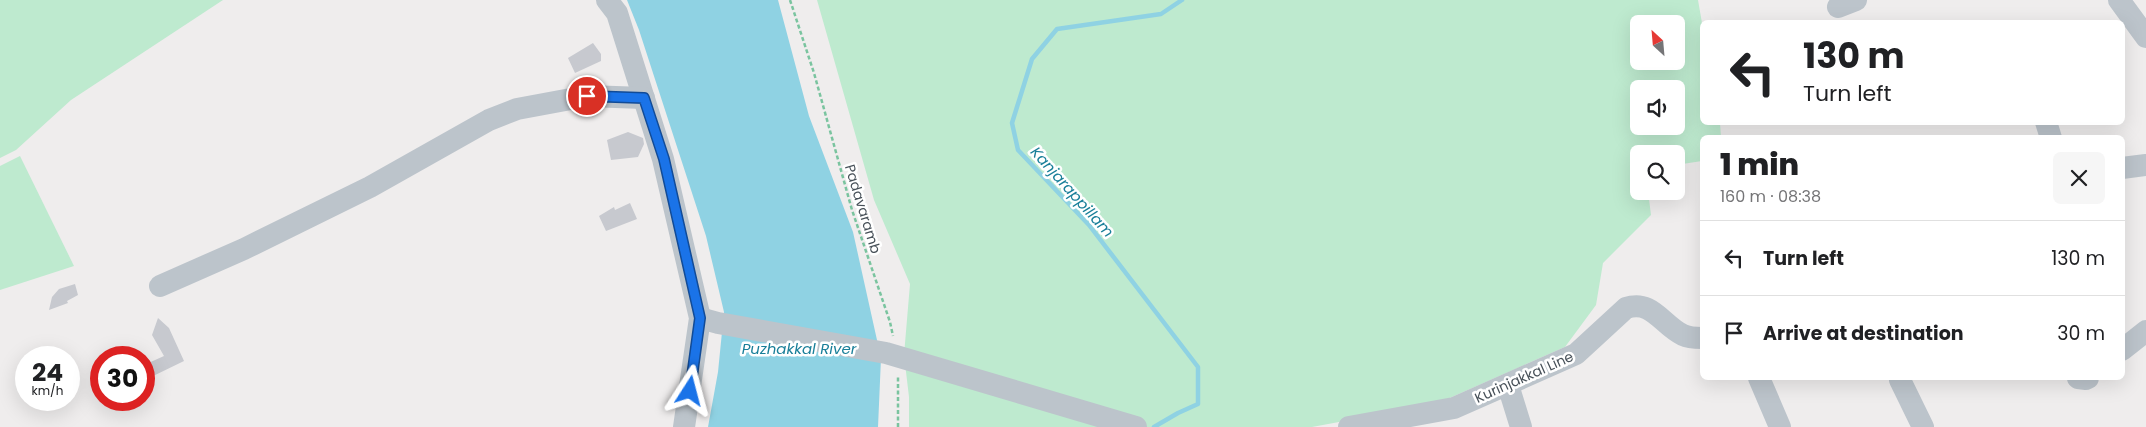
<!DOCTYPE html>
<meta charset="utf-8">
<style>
:root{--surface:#fff;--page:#f6f6f6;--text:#202124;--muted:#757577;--line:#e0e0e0}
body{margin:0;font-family:Poppins,sans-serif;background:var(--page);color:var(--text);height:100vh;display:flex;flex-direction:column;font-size:19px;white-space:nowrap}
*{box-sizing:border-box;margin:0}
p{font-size:16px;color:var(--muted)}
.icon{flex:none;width:28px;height:28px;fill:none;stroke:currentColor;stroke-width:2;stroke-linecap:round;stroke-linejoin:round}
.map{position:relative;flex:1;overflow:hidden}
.side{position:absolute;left:1700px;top:135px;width:425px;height:245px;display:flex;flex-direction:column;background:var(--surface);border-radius:8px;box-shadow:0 5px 20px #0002}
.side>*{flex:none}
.banner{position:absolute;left:1700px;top:20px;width:425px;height:105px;border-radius:8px;box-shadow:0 5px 20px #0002;background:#fff;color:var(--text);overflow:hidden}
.needle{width:32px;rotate:334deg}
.fabs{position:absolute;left:1630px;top:15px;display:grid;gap:10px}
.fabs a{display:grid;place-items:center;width:55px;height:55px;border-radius:8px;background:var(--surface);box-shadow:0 5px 20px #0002;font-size:25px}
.speed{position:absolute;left:15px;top:346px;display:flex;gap:10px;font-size:25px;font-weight:700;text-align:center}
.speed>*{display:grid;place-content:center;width:65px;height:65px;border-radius:50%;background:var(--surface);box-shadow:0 5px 20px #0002;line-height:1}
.speed small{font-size:12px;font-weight:400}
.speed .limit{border:8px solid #d22;background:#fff;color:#111}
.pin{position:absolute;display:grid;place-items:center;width:42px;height:42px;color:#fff;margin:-21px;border:2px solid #fff;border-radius:50%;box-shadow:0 1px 5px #0007}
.me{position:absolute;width:55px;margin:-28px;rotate:9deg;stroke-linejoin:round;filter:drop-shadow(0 0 4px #0008)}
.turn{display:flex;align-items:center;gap:18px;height:105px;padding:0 20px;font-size:22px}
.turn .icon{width:65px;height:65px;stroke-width:2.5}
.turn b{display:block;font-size:35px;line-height:42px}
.round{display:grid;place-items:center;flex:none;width:52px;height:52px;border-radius:8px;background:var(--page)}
.summary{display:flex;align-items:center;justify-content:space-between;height:85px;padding:0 20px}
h1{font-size:30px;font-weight:800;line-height:38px}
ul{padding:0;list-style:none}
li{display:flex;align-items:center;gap:15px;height:75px;padding:0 20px;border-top:1px solid var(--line)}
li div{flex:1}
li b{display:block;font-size:19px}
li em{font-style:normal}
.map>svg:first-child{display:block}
</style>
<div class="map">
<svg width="2146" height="427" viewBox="0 0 2146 427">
<rect width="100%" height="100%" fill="#efeded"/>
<g fill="#beeacf" fill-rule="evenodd">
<polygon points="0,0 223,0 71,100 16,150 0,158"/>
<path d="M817 0H1698L1702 23V122L1720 123 1721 137 1702 138V161L1676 165V154H1639V191H1648L1651 215 1603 263 1596 305 1565 347 1436 404 1312 427H909V397L904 355 910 284 874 200ZM1639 24H1676V61H1639ZM1639 89H1676V126H1639Z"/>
<polygon points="20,156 74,266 0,290 0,166"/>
</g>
<polygon fill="#8fd2e3" points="627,0 778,0 809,116 853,232 881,358 878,427 708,427 718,372 724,312 706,236 639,30"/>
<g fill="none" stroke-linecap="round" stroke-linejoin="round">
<polyline stroke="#8fd2e3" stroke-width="4.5" points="1154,427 1178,413 1198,404 1198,367 1089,225 1018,150 1012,123 1032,59 1057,29 1161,14 1182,0"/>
</g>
<g fill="#c7c9cf">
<polygon points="593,43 601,54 601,61 575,73 568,58"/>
<polygon points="628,132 643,138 644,144 638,157 611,160 607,140"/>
<polygon points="630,203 637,219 606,231 599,216 614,207 615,210"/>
<polygon points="75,284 78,295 67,301 68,303 49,310 52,297 59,289"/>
<polygon points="158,318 169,328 184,361 149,378 144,370 144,365 164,356 152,335"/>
</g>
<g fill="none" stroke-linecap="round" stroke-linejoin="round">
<g stroke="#7ac49f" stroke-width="2.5" stroke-dasharray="4 2.5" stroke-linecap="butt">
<polyline points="790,0 814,73 852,210 890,322 893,336"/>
<polyline points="898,427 898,376"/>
</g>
<g stroke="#bcc4cb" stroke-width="22">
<polyline points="607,0 617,13 663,159 700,318 684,427"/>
<polyline points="2119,0 2146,37"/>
<polyline points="1838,7 1856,0"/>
<polyline points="2046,122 2051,138"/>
<polyline points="2122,168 2146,165"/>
<polyline points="160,286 244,249 370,187 489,120 517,109 587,96 644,98"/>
<polyline points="700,318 718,323 886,353 1136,427"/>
<polyline points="2122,350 2146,331"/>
<polyline points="1759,378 1780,427"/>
<polyline points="1901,378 1900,380 1923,427"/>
<polyline points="2078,378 2086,379 2088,378"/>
<polyline points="1508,385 1521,427"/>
<path d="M1349 427 1454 408 1576 354 1626 308C1652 299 1662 325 1683 335 1689 338 1696 338 1702 338"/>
</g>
</g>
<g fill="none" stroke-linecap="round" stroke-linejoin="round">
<g stroke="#114b97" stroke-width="12">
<polyline id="route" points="587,96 644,98 664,159 700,318 690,391"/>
</g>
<use href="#route" stroke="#1a73e8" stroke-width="9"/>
</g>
<g text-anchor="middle" stroke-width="5" stroke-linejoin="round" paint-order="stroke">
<g font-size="14" fill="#475058" stroke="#fff">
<text transform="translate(863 209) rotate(73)" y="5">Padavaramb</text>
<text transform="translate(1524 377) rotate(-24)" y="5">Kurinjakkal Line</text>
</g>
<g font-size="15" font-style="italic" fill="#197f99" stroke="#fff">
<text transform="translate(1072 192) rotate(48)" y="5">Kanjarappillam</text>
<text x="799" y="354">Puzhakkal River</text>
</g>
</g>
</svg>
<div class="fabs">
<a><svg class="needle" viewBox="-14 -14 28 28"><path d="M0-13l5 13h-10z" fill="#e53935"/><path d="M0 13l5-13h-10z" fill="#757577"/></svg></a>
<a><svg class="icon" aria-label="sound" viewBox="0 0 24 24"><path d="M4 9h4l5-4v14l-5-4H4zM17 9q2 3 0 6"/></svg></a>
<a><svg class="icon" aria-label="search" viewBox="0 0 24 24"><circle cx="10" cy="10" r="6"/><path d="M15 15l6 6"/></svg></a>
</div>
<div class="speed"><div>24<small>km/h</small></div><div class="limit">30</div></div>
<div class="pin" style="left:587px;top:96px;background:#d93025"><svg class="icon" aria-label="arrive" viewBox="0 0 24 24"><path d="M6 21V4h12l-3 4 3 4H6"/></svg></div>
<svg class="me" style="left:690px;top:391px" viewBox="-20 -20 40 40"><path d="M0-17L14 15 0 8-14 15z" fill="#1a73e8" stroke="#fff" stroke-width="4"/></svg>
<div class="banner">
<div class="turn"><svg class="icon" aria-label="left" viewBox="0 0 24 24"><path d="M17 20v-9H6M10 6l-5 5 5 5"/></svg><div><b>130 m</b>Turn left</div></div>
</div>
<section class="side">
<div class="summary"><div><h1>1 min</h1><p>160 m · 08:38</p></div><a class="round"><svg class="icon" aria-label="close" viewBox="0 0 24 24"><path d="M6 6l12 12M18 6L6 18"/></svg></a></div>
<ul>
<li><svg class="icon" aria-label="left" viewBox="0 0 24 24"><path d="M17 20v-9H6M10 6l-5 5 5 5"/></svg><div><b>Turn left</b></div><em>130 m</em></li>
<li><svg class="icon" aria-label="arrive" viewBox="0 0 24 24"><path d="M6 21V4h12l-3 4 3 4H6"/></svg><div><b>Arrive at destination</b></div><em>30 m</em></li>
</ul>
</section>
</div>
